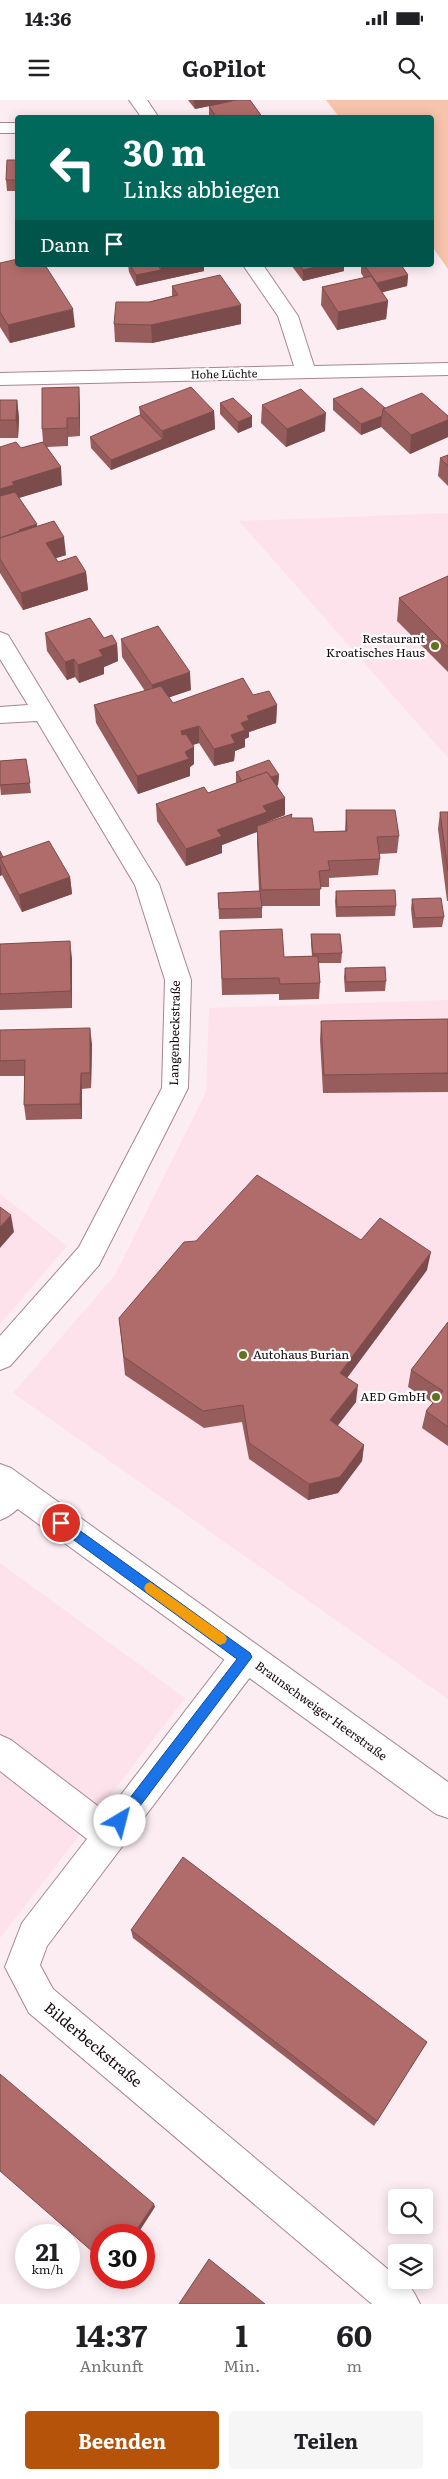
<!DOCTYPE html>
<html lang="de">
<meta charset="utf-8">
<style>
:root{--surface:#fff;--page:#f6f6f6;--text:#202124;--muted:#757577;--accent:#b45309}
body{margin:0;font-family:Literata,serif;background:var(--page);color:var(--text);height:100vh;display:flex;flex-direction:column;font-size:19px;white-space:nowrap}
*{box-sizing:border-box;margin:0}
p{font-size:16px;color:var(--muted)}
.icon{flex:none;width:28px;height:28px;fill:none;stroke:currentColor;stroke-width:2;stroke-linecap:round;stroke-linejoin:round}
.map{position:relative;height:2204px;overflow:hidden}
.panel{display:flex;flex-direction:column;background:var(--surface);flex:1}
.panel>*{flex:none}
.banner{position:absolute;left:15px;top:15px;width:419px;height:152px;border-radius:5px;box-shadow:0 2px 12px #0003;background:#00695c;color:#fff;overflow:hidden}
.buttons{position:absolute;left:388px;top:2089px;display:grid;gap:10px}
.buttons a{display:grid;place-items:center;width:45px;height:45px;border-radius:5px;background:var(--surface);box-shadow:0 2px 12px #0003;font-size:25px}
.speed{position:absolute;left:15px;top:2124px;display:flex;gap:10px;font-size:25px;font-weight:700;text-align:center}
.speed>*{display:grid;place-content:center;width:65px;height:65px;border-radius:50%;background:var(--surface);box-shadow:0 2px 12px #0003;line-height:1}
.speed small{font-size:12px;font-weight:400}
.speed .limit{border:8px solid #d22;background:#fff;color:#111}
.pin{position:absolute;display:grid;place-items:center;width:42px;height:42px;color:#fff;margin:-21px;border:2px solid #fff;border-radius:50%;box-shadow:0 1px 5px #0007}
.me{position:absolute;width:55px;margin:-28px;rotate:37deg;stroke-linejoin:round;filter:drop-shadow(0 0 4px #0008)}
.turn{display:flex;align-items:center;gap:18px;height:105px;padding:0 25px;font-size:22px}
.turn .icon{width:65px;height:65px;stroke-width:2.5}
.turn b{display:block;font-size:35px;line-height:42px}
.then{display:flex;align-items:center;height:48px;padding:0 25px;background:#0003;gap:10px;font-size:19px}
.eta{display:flex;justify-content:space-evenly;align-items:center;height:85px;text-align:center}
.eta b{font-size:30px;font-weight:700;line-height:35px}
.primary-button{display:flex;gap:10px;margin-top:auto;padding:10px 25px}
.primary-button a{flex:1;height:58px;border-radius:5px;background:var(--accent);color:#fff;font-size:20px;font-weight:700;line-height:58px;text-align:center}
.primary-button a+a{background:var(--page);color:var(--text)}
.status{display:flex;justify-content:space-between;align-items:center;height:35px;padding:0 25px;background:var(--surface);direction:ltr}
.status svg{height:14px;fill:currentColor}
header{display:flex;justify-content:space-between;align-items:center;height:65px;padding:0 25px;background:var(--surface);font-size:22px;font-weight:700}
.map>svg:first-child{display:block}
</style>
<div class="status"><b>14:36</b><svg viewBox="0 0 49 12"><path d="M0 12V9h3v3zM5 12V6h3v6zM10 12V3h3v9zM15 12V0h3v12zM26 1h20v11H26zM47 4h2v5h-2z"/></svg></div>
<header><svg class="icon" aria-label="menu" viewBox="0 0 24 24"><path d="M4 6h16M4 12h16M4 18h16"/></svg>GoPilot<svg class="icon" aria-label="search" viewBox="0 0 24 24"><circle cx="10" cy="10" r="6"/><path d="M15 15l6 6"/></svg></header>
<div class="map">
<svg width="448" height="2204" viewBox="0 0 448 2204">
<rect width="100%" height="100%" fill="#fcedf2"/>
<g fill="#fee2eb">
<polygon points="448,413 448,658 239,421"/>
<polygon points="448,900 448,1599 13,1293 115,1175 206,992 209,908"/>
<polygon points="0,1094 67,1146 0,1224"/>
<polygon points="0,1463 185,1598 0,1838"/>
</g>
<polygon fill="#f8c3ac" points="326,0 448,0 448,169 431,145 431,18 339,17"/>
<g fill="none" stroke-linecap="round" stroke-linejoin="round">
<g stroke="#a88590" stroke-width="2">
<g id="minor">
<polygon points="129,0 147,0 159,18 142,18"/>
<rect x="0" y="23" width="18" height="10"/>
<polygon points="243,165 263,165 298,216 314,266 448,263 448,275 0,285 0,273 294,266 278,216"/>
<polygon points="0,532 8,535 159,784 191,880 188,988 99,1165 10,1266 0,1270 0,1236 79,1147 162,988 165,880 135,785 37,621 0,623 0,607 28,605 0,559"/>
<path d="M15 1376 26 1380 30 1390C24 1404 14 1415 0 1420V1385L4 1380Z"/>
<path d="M246 1542 257 1546 262 1557 257 1568 47 1846 40 1865 53 1889 396 2176V2180C409 2180 415 2194 420 2204H372L29 1913 5 1867 22 1823 87 1739 0 1671V1635L11 1640 107 1713 235 1546Z"/>
</g>
</g>
<g stroke="#a88590" stroke-width="2">
<polygon id="major" points="0,1364 11,1368 448,1682 448,1718 436,1714 0,1396"/>
</g>
<use href="#minor" fill="#fff" fill-rule="evenodd"/>
<use href="#major" fill="#fff" fill-rule="evenodd"/>
</g>
<g fill="#975d5c">
<polygon points="188,0 250,0 263,18 209,18 209,6 195,9"/>
<polygon points="18,60 18,91 7,91 6,80"/>
<polygon points="0,163 75,227 10,243 0,227"/>
<polygon points="128,165 204,165 204,171 136,186 129,172"/>
<polygon points="291,165 344,165 344,171 303,181"/>
<polygon points="361,165 401,165 408,175 407,186 382,192 388,201 386,219 337,230 321,205 322,187 364,178 361,173"/>
<polygon points="172,186 241,224 152,243 115,242 114,224 149,202 172,196"/>
<polygon points="333,299 385,308 448,316 448,337 410,354 381,327 361,335 333,310"/>
<polygon points="0,300 17,300 19,318 18,338 0,338"/>
<polygon points="220,303 252,316 252,327 238,333 220,314"/>
<polygon points="80,305 80,336 68,337 68,346 47,347 62,385 19,398 37,426 66,455 56,458 58,462 86,472 88,490 23,510 0,473 0,347 21,348 43,342 42,329"/>
<polygon points="262,305 325,331 286,347 261,323"/>
<polygon points="139,307 214,311 215,329 111,370 91,348 90,337 140,315"/>
<polygon points="448,355 448,386 438,376 440,358"/>
<polygon points="448,476 448,572 397,521 399,498"/>
<polygon points="45,533 104,538 117,544 118,561 104,567 104,574 79,583 75,577 67,580 47,551"/>
<polygon points="121,539 191,590 169,597 173,603 253,595 277,605 276,623 249,632 249,637 245,639 245,647 235,651 234,661 214,666 199,643 193,645 194,647 194,664 190,667 190,676 138,694 96,623 94,605 145,591 122,557"/>
<polygon points="26,659 31,693 1,695 0,686 0,661"/>
<polygon points="236,672 279,675 278,685 277,686 285,698 285,715 267,722 267,723 291,718 314,732 345,731 346,710 399,736 397,753 379,754 380,759 378,775 329,778 329,787 320,787 320,806 262,806 262,818 219,819 218,793 259,791 257,743 257,732 222,745 222,753 186,766 157,721 156,704 208,693 236,683"/>
<polygon points="440,712 448,712 448,801 447,801 438,729"/>
<polygon points="0,751 3,757 70,777 72,794 22,812 2,775 0,776"/>
<polygon points="336,791 396,806 395,816 336,817 335,801"/>
<polygon points="412,799 444,817 442,827 413,828 411,809"/>
<polygon points="220,831 284,857 312,856 311,844 311,834 342,853 341,863 318,863 320,883 319,899 279,900 279,894 222,895"/>
<polygon points="0,844 72,858 72,908 0,910"/>
<polygon points="345,868 386,881 385,891 345,892 344,877"/>
<polygon points="448,919 448,992 323,993 320,940 321,921"/>
<polygon points="0,930 92,944 91,988 82,989 82,1019 26,1020 24,1005 24,976 0,976"/>
<polygon points="361,1140 427,1170 347,1278 356,1302 337,1325 364,1345 362,1361 338,1393 308,1400 249,1359 242,1322 204,1328 125,1275 119,1218"/>
<polygon points="448,1222 448,1346 422,1328 426,1311 433,1303 408,1287 411,1270"/>
<polygon points="131,1830 427,1942 374,2026 133,1838"/>
</g>
<g fill="#7b4c4b">
<polygon points="194,0 238,0 195,9"/>
<polygon points="161,165 204,165 204,171 136,186 136,175 161,170"/>
<polygon points="324,165 344,165 344,171 303,181 303,170"/>
<polygon points="408,175 407,186 376,194 377,183"/>
<polygon points="388,201 386,219 337,230 338,212"/>
<polygon points="241,205 241,224 152,243 151,225"/>
<polygon points="73,209 75,227 10,243 8,225"/>
<polygon points="79,287 80,305 80,336 79,318"/>
<polygon points="17,300 19,318 18,338 16,320"/>
<polygon points="214,311 215,329 111,370 111,360 163,339 162,331"/>
<polygon points="326,313 325,331 286,347 287,329"/>
<polygon points="252,316 252,327 238,333 238,322"/>
<polygon points="382,316 381,327 361,335 361,324"/>
<polygon points="67,318 68,337 68,346 67,328"/>
<polygon points="448,320 448,337 410,354 411,335"/>
<polygon points="61,367 62,385 15,399 0,407 0,389 12,382"/>
<polygon points="37,424 38,435 4,443 19,430"/>
<polygon points="64,437 66,455 47,461 46,443"/>
<polygon points="86,472 88,490 23,510 21,493"/>
<polygon points="117,544 118,561 104,567 104,574 79,583 78,565 99,550"/>
<polygon points="74,559 75,577 67,580 65,562"/>
<polygon points="190,572 191,590 153,603 152,585"/>
<polygon points="277,605 276,623 249,632 249,637 245,639 245,647 235,651 234,661 214,666 214,649 241,623 247,616"/>
<polygon points="199,626 199,643 182,648 181,631"/>
<polygon points="194,647 194,664 190,667 190,676 138,694 137,676"/>
<polygon points="279,675 278,685 246,697 246,686"/>
<polygon points="285,698 285,715 267,722 266,729 257,726 257,732 222,745 222,753 186,766 186,749 217,730 263,706"/>
<polygon points="0,765 1,765 2,775 0,776"/>
<polygon points="70,777 72,794 22,812 19,795"/>
<polygon points="70,841 72,858 72,908 71,891"/>
<polygon points="90,928 92,944 91,988 90,973"/>
<polygon points="81,973 82,989 82,1019 80,1004"/>
<polygon points="11,1115 14,1132 0,1148 0,1127"/>
<polygon points="431,1152 427,1170 338,1290 340,1273"/>
<polygon points="358,1285 356,1302 329,1337 330,1320"/>
<polygon points="364,1345 362,1361 338,1393 308,1400 309,1384"/>
<polygon points="154,2104 155,2107 137,2135 133,2135"/>
</g>
<g fill="#b06c6b" stroke="#7b4c4b">
<polygon points="236,0 250,0 263,18 217,18 209,6"/>
<polygon points="7,60 18,60 18,80 6,80"/>
<polygon points="18,159 18,165 45,165 73,209 8,225 0,212 0,163"/>
<polygon points="130,165 158,165 161,170 136,175"/>
<polygon points="300,165 324,165 303,170"/>
<polygon points="364,165 401,165 408,175 377,183"/>
<polygon points="220,175 241,205 151,225 114,224 116,202 149,202 178,195 172,186"/>
<polygon points="371,176 388,201 338,212 322,187"/>
<polygon points="79,287 79,318 67,318 67,328 42,329 42,288"/>
<polygon points="191,287 214,311 162,331 139,307"/>
<polygon points="362,288 385,308 383,309 382,316 361,324 333,299"/>
<polygon points="301,289 326,313 287,329 262,305"/>
<polygon points="422,293 448,316 448,320 411,335 383,309"/>
<polygon points="233,298 252,316 238,322 220,303"/>
<polygon points="0,300 17,300 16,320 0,320"/>
<polygon points="140,315 163,339 111,360 90,337"/>
<polygon points="16,342 21,348 43,342 61,367 12,382 14,385 0,389 0,347"/>
<polygon points="448,355 448,366 440,358"/>
<polygon points="15,392 37,424 19,430 20,431 0,438 0,396"/>
<polygon points="54,421 64,437 46,443 58,462 76,456 86,472 21,493 0,459 0,438"/>
<polygon points="448,476 448,547 399,498"/>
<polygon points="90,518 104,538 112,535 117,544 99,550 103,556 78,565 74,559 65,562 45,533"/>
<polygon points="158,526 190,572 152,585 121,539"/>
<polygon points="243,578 253,595 269,591 277,605 247,616 249,620 241,623 245,630 231,635 235,643 214,649 199,626 181,631 182,635 186,634 194,647 185,652 189,659 137,676 94,605 161,586 173,603"/>
<polygon points="26,659 30,683 0,685 0,661"/>
<polygon points="269,660 279,675 271,677 267,672 242,681 236,672"/>
<polygon points="267,672 285,698 263,706 267,712 217,730 222,736 186,749 156,704 204,687 208,693"/>
<polygon points="346,710 395,710 399,736 377,737 380,759 328,761 330,770 319,771 321,789 261,790 257,726 292,714 291,718 312,718 314,732 347,731"/>
<polygon points="440,712 448,712 448,771"/>
<polygon points="49,741 70,777 19,795 0,758"/>
<polygon points="0,751 3,757 0,758"/>
<polygon points="395,790 396,806 337,807 336,791"/>
<polygon points="260,791 262,808 219,809 218,793"/>
<polygon points="441,798 444,817 415,818 412,799"/>
<polygon points="282,829 284,857 318,856 320,883 280,884 279,878 222,879 220,831"/>
<polygon points="311,834 340,834 342,853 313,854"/>
<polygon points="70,841 71,891 0,894 0,844"/>
<polygon points="385,867 386,881 346,882 345,868"/>
<polygon points="448,919 448,973 324,975 321,921"/>
<polygon points="90,928 90,973 81,973 80,1004 24,1005 25,960 0,961 0,930"/>
<polygon points="257,1075 361,1140 380,1118 431,1152 340,1273 358,1285 330,1320 364,1345 340,1377 309,1384 249,1343 243,1305 203,1311 124,1257 119,1218 184,1142 196,1141"/>
<polygon points="0,1107 11,1115 0,1127"/>
<polygon points="448,1222 448,1327 426,1311 443,1291 411,1270"/>
<polygon points="183,1757 427,1942 377,2021 131,1830"/>
<polygon points="0,1974 154,2104 133,2135 101,2135 101,2159 0,2071"/>
<polygon points="209,2159 265,2204 179,2204"/>
</g>
<polygon fill="#1a73e8" stroke="#114b97" points="61,1417 250,1553 252,1557 125,1726 120,1728 116,1726 114,1721 116,1716 237,1559 56,1427 55,1423 56,1419"/>
<polygon fill="#f59e0b" points="150,1482 225,1535 227,1539 225,1543 220,1545 216,1543 146,1492 144,1488 146,1484"/>
<g fill="#65721d" stroke="#fff" stroke-width="2">
<circle cx="435" cy="546" r="5"/>
<circle cx="243" cy="1255" r="5"/>
<circle cx="436" cy="1297" r="5"/>
</g>
<g text-anchor="middle" stroke-width="4.5" stroke-linejoin="round" paint-order="stroke">
<g font-size="11" fill="#15090d" stroke="#fff">
<text transform="translate(224 274) rotate(-1)" y="4">Hohe Lüchte</text>
</g>
<g font-size="12" fill="#15090d" stroke="#fff" text-anchor="end">
<text x="425" y="543">Restaurant<tspan x="425" dy="14">Kroatisches Haus</tspan></text>
<text x="253" y="1259" text-anchor="start">Autohaus Burian</text>
<text x="426" y="1301">AED GmbH</text>
</g>
<g font-size="12" fill="#15090d" stroke="#fff">
<text transform="translate(175 933) rotate(-89)" y="4">Langenbeckstraße</text>
<text transform="translate(321 1611) rotate(36)" y="4">Braunschweiger Heerstraße</text>
</g>
<g font-size="15" fill="#15090d" stroke="#fff">
<text transform="translate(93 1945) rotate(40)" y="5">Bilderbeckstraße</text>
</g>
</g>
</svg>
<div class="buttons">
<a><svg class="icon" aria-label="search" viewBox="0 0 24 24"><circle cx="10" cy="10" r="6"/><path d="M15 15l6 6"/></svg></a>
<a><svg class="icon" aria-label="layers" viewBox="0 0 24 24"><path d="M12 4l9 5-9 5-9-5zM3 14l9 5 9-5"/></svg></a>
</div>
<div class="speed"><div>21<small>km/h</small></div><div class="limit">30</div></div>
<div class="pin" style="left:61px;top:1423px;background:#d93025"><svg class="icon" aria-label="arrive" viewBox="0 0 24 24"><path d="M6 21V4h12l-3 4 3 4H6"/></svg></div>
<svg class="me" style="left:120px;top:1721px" viewBox="-20 -20 40 40"><circle r="19" fill="#fff"/><path d="M0-13L10 11 0 6-10 11z" fill="#1a73e8"/></svg>
<div class="banner">
<div class="turn"><svg class="icon" aria-label="left" viewBox="0 0 24 24"><path d="M17 20v-9H6M10 6l-5 5 5 5"/></svg><div><b>30 m</b>Links abbiegen</div></div>
<div class="then">Dann<svg class="icon" aria-label="arrive" viewBox="0 0 24 24"><path d="M6 21V4h12l-3 4 3 4H6"/></svg></div>
</div>
</div>
<section class="panel">
<div class="eta">
<div><b>14:37</b><p>Ankunft</p></div>
<div><b>1</b><p>Min.</p></div>
<div><b>60</b><p>m</p></div>
</div>
<div class="primary-button"><a>Beenden</a><a>Teilen</a></div>
</section>
